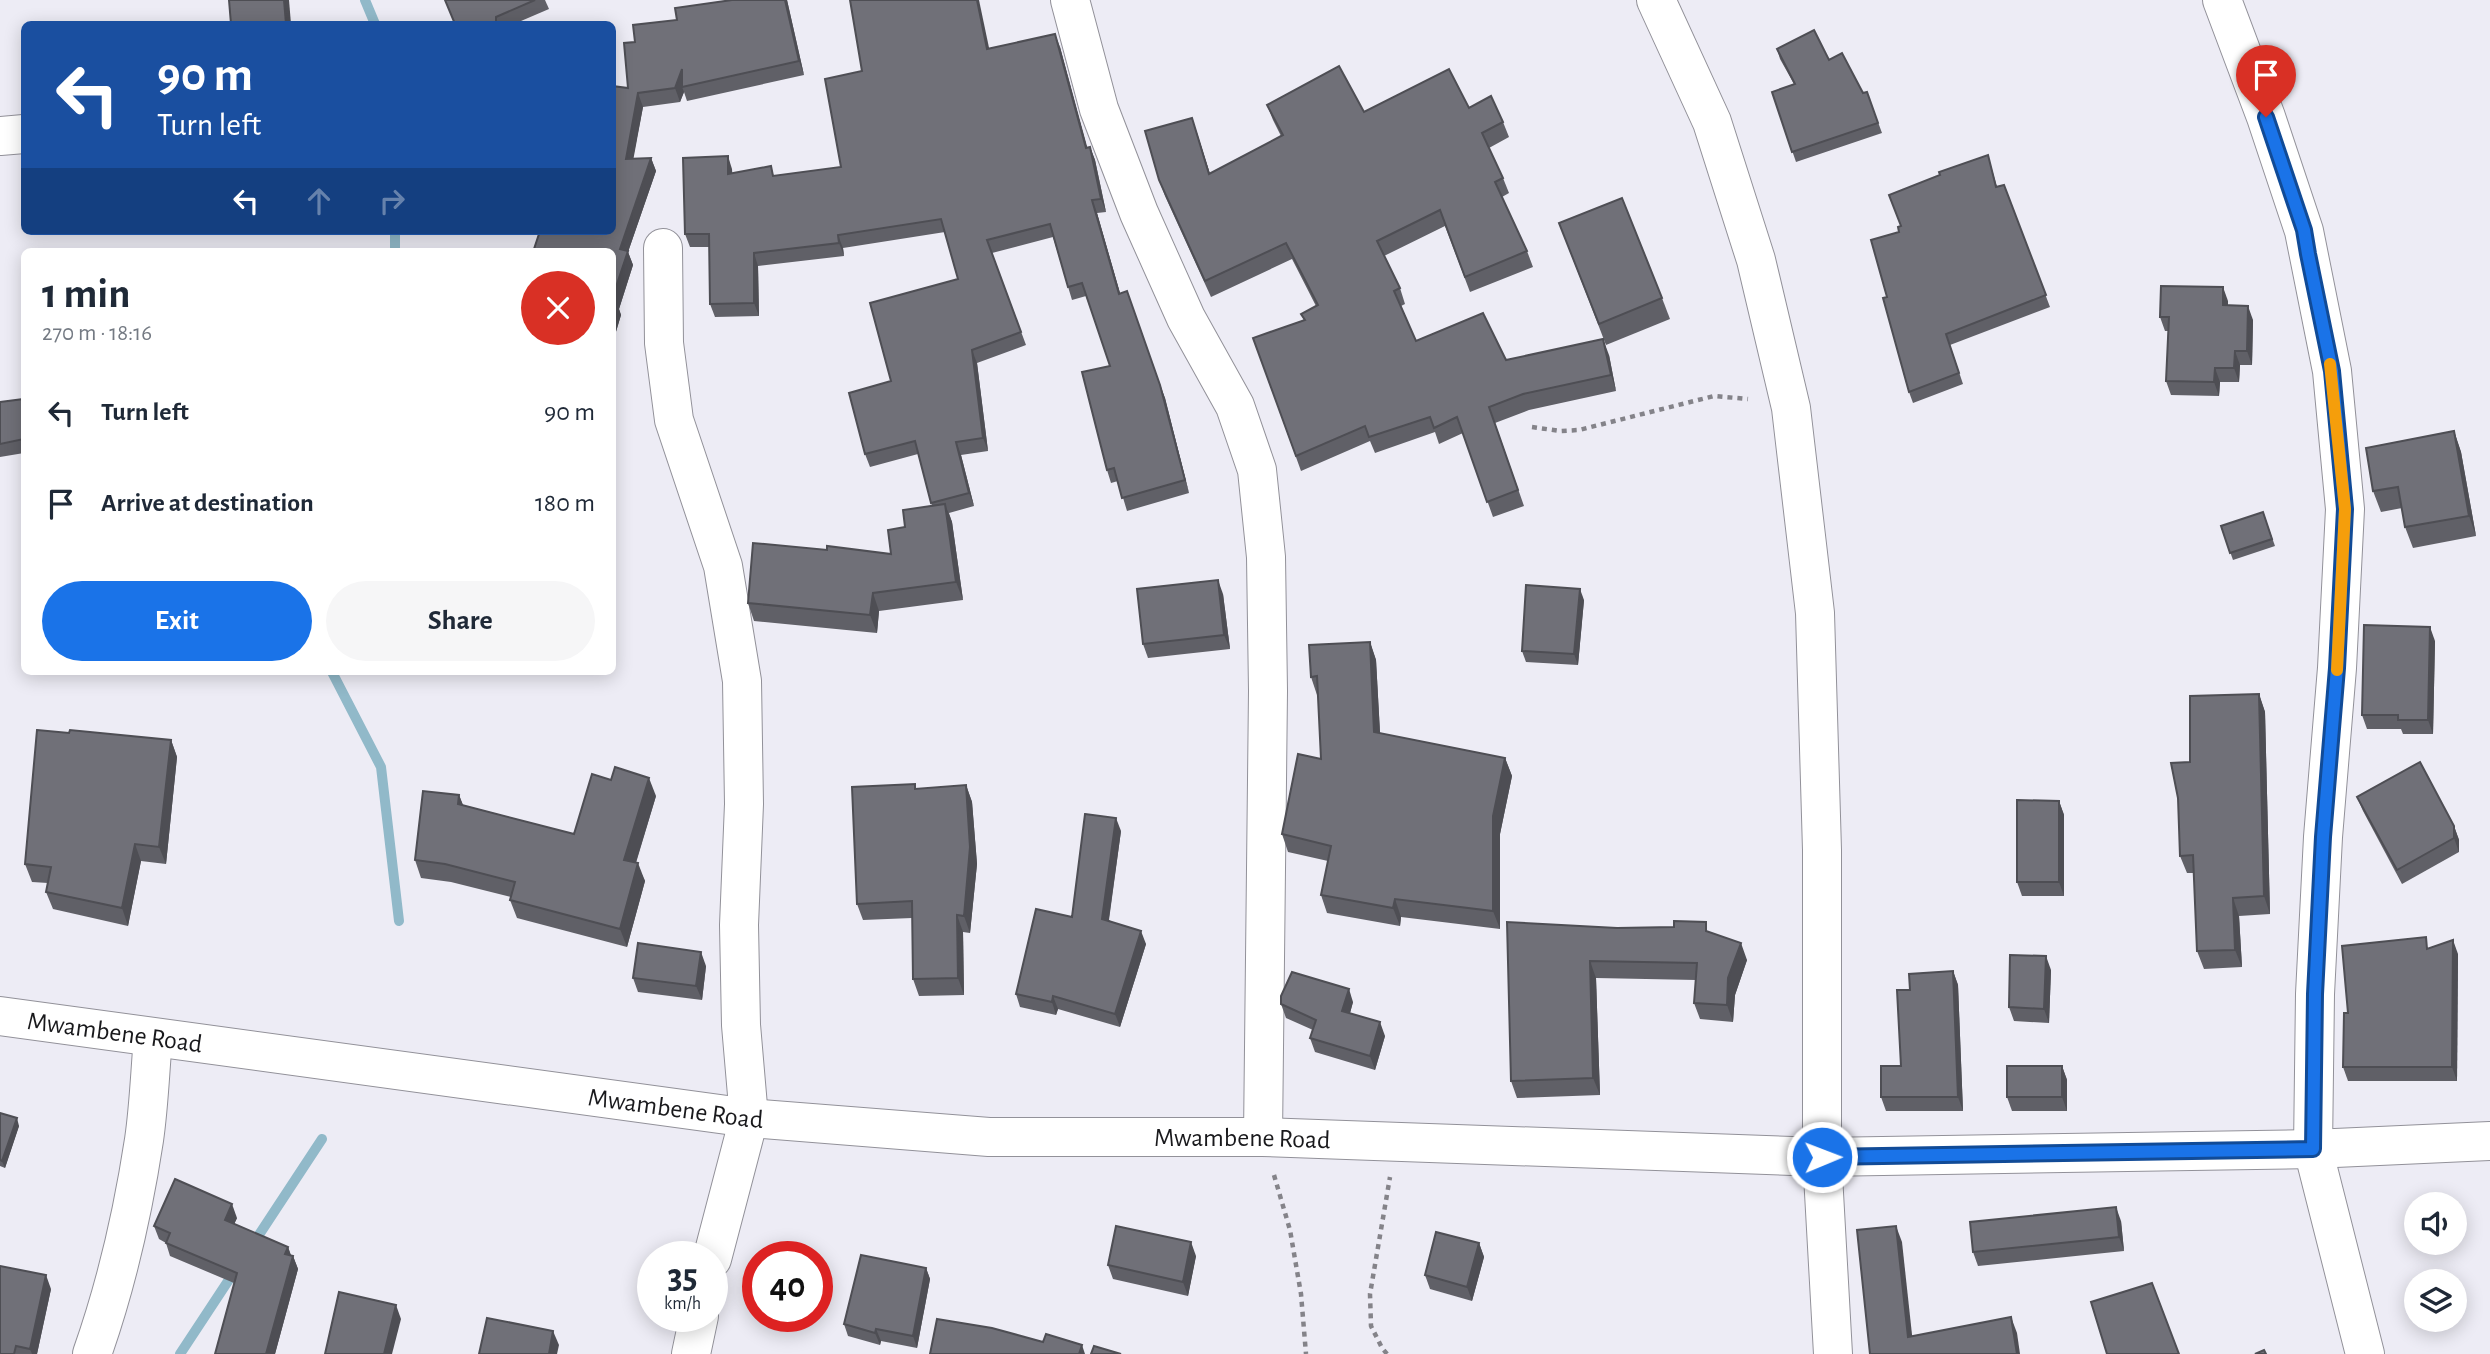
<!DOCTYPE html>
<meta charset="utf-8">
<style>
:root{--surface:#fff;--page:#f6f6f7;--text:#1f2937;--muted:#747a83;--accent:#1a73e8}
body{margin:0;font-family:"Alegreya Sans",sans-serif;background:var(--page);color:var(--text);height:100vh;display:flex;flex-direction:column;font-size:26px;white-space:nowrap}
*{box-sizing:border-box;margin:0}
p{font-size:23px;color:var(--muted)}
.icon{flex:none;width:38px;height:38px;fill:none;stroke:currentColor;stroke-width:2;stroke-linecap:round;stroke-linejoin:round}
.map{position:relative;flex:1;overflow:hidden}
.sheet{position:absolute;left:21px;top:248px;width:595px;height:427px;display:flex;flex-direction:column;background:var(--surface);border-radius:10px;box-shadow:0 4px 18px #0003}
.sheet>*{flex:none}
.hud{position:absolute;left:21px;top:21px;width:595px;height:214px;border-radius:10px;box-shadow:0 4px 18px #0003;background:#1a4fa0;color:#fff;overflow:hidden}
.tools{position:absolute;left:2404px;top:1192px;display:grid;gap:14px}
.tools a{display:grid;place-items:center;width:63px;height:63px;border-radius:50%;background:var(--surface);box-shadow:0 4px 18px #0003;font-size:35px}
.speed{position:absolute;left:637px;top:1241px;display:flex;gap:14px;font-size:35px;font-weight:700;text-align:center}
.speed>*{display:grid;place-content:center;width:91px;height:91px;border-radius:50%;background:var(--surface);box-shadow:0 4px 18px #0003;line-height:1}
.speed small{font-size:18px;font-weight:400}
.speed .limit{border:10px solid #d22;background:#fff;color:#111}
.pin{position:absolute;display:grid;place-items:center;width:60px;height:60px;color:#fff;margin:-72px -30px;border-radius:50% 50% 50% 0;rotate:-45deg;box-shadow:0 0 7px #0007}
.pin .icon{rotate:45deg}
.me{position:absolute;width:77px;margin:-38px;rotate:89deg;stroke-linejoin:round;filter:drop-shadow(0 0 5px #0008)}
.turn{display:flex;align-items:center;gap:24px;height:147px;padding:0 21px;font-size:32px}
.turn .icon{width:91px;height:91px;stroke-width:2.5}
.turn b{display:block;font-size:49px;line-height:60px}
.lanes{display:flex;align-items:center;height:66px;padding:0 21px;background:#0003;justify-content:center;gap:35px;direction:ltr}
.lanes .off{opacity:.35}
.round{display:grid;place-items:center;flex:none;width:74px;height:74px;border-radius:37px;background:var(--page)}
.overview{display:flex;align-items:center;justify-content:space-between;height:119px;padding:0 21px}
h1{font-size:42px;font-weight:700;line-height:52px}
.action{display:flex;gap:14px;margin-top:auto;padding:14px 21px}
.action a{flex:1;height:80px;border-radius:42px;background:var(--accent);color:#fff;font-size:28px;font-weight:700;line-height:80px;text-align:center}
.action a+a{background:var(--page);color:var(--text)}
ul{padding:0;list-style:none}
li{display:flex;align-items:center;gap:21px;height:91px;padding:0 21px}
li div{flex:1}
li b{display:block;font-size:26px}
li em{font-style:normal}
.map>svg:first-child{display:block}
</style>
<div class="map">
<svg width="2490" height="1354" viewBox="0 0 2490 1354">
<rect width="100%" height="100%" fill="#edecf5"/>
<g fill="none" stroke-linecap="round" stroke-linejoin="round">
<g stroke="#91b9c9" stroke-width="10">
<polyline points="365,0 375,24"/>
<polyline points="395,231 395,252"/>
<polyline points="332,672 381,767 399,921"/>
<polyline points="251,1247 322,1139"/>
<polyline points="180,1354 236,1269"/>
</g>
<g stroke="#929199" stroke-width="40">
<g id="minor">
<polyline points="1070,0 1099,109 1139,213 1186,318 1235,406 1257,470 1266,557 1268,691 1263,1137"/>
<polyline points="1656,0 1712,122 1756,260 1791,408 1815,613 1822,850 1822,1157 1833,1354"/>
<polyline points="2222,0 2266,117 2304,231 2332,371 2345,509 2337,668 2323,837 2315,994 2313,1149 2365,1354"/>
<polyline points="0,136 24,134"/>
<polyline points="663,248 664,343 674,420 723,566 742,681 744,804 739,925 741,1025 749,1118 712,1259"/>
<path id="s1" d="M0 1016 749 1118 989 1137H1263L1822 1157 2313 1149 2490 1141"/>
<path d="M92 1354C116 1286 133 1212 144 1140 149 1106 150 1072 153 1038"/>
<polyline points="691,1354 699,1316"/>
</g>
</g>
<g stroke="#848389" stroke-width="4.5" stroke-dasharray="5 5" stroke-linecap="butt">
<polyline points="1532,427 1560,431 1579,430 1714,396 1748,399"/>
<polyline points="1274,1175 1290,1230 1301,1294 1306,1354"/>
<polyline points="1387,1354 1382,1348 1371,1326 1370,1294 1390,1177"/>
</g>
<use href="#minor" stroke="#fff" stroke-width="38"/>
</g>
<g fill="#606067">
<polygon points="445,0 545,0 549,9 514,24 455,24"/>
<polygon points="787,0 804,75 687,101 684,92 680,102 643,107 633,158 651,158 656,171 628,252 633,265 619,309 621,315 612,345 612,252 628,88 635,42 677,20"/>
<polygon points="1060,47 1087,148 1090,147 1095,160 1106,212 1097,213 1120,293 1165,398 1189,493 1127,511 1118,481 1111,483 1107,470 1110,366 1086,296 1072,300 1053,237 992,253 1026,345 977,363 988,451 961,455 974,506 949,513 952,522 963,600 879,611 877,633 754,621 748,603 827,550 891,554 905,527 932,506 918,454 870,467 865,454 891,381 958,279 945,232 843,248 844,256 758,266 759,316 715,317 710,304 709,247 690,247 685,234 732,169 732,173 775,176 841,167 989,48"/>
<polygon points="1777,49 1829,60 1863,93 1867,92 1882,133 1796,162 1772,92 1794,84 1780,59"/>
<polygon points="1267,105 1364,112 1469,108 1503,122 1509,137 1489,148 1503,178 1509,193 1502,197 1527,251 1533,267 1470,292 1445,226 1384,256 1400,288 1405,304 1401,306 1416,341 1506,360 1609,355 1616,391 1529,410 1495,423 1524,506 1493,517 1463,433 1439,444 1435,432 1375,453 1370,441 1301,471 1253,338 1304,320 1301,314 1316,306 1292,259 1211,297 1165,196 1159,180 1197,133 1210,174 1281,136 1273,120"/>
<polygon points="1988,155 1997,187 2004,185 2050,307 1950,345 1963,384 1913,403 1909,392 1887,297 1901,226 1940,175"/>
<polygon points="1559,223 1662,298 1670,319 1606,345"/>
<polygon points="2228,301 2228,305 2253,320 2252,365 2240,365 2239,382 2220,382 2219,396 2171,395 2166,381 2168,331 2165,331 2160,317"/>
<polygon points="24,399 24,453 0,457 0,402"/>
<polygon points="2454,431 2461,452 2476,536 2413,548 2405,527 2402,508 2381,512 2373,491"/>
<polygon points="2263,512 2275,546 2233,560 2221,526"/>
<polygon points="1223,594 1230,649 1148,658 1143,644"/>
<polygon points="1584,600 1578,665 1526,662 1522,651"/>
<polygon points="2435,641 2433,734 2403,734 2401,729 2367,729 2362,715"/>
<polygon points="1370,642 1376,660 1380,734 1505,758 1512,776 1500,834 1500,929 1401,917 1400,926 1327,913 1321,895 1328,861 1288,852 1282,834 1321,759 1318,694 1317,695 1311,677"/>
<polygon points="2259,694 2265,712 2270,914 2239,916 2242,967 2204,969 2197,951 2194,873 2187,873 2180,856 2190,762"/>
<polygon points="171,740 177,757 166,864 141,861 128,926 53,909 46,892 48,883 32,882 25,864"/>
<polygon points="966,785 972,802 977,864 970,933 963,932 964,995 919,996 913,979 912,918 863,920 857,904 917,789"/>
<polygon points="459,795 463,805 574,834 656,796 636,863 645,881 627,947 517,918 510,900 511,897 451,882 421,878 415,860"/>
<polygon points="2357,797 2454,826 2459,840 2459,852 2402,884 2363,811"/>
<polygon points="2059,801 2064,815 2064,896 2022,896 2017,882"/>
<polygon points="1121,831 1109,920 1146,944 1120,1027 1058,1009 1056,1015 1020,1007 1016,994 1072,917"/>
<polygon points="1507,922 1710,933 1747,960 1735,995 1733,1022 1700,1019 1694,1003 1696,980 1596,978 1600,1095 1517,1098 1511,1081"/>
<polygon points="2429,948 2458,954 2457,1081 2348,1081 2343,1067 2348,1013"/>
<polygon points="706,966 702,1000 638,992 633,978"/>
<polygon points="2051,970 2049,1023 2014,1021 2009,1007"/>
<polygon points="1953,971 1958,985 1963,1111 1886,1111 1881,1097 1901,1066 1910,990"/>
<polygon points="1353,1002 1350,1013 1385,1036 1375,1070 1315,1052 1310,1038 1313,1030 1286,1018 1281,1004"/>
<polygon points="2062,1066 2067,1080 2067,1111 2012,1111 2007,1097"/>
<polygon points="0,1113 19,1126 5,1168 0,1166"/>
<polygon points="237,1218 234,1224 288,1247 291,1255 293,1256 298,1269 275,1354 215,1354 234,1283 170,1256 166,1243 159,1239 154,1226"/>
<polygon points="2121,1221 2124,1251 1978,1266 1973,1252"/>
<polygon points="1479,1243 1484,1257 1472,1301 1430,1289 1425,1275"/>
<polygon points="1196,1256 1188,1296 1113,1279 1108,1265"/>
<polygon points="926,1268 930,1279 917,1348 881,1341 880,1345 848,1336 844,1324"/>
<polygon points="51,1289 37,1354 0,1354"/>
</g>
<g fill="#4e4e54">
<polygon points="284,0 289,0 291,24 286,24"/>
<polygon points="785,0 787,0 804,75 799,61"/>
<polygon points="977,0 979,0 992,62 987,49"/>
<polygon points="1055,34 1060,47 1091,161 1086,148"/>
<polygon points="682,69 682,87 684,92 680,102 675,88"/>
<polygon points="638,93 643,107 631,172 626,159"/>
<polygon points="1192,118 1197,133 1215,190 1209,174"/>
<polygon points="1090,147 1095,160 1106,212 1101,199"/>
<polygon points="728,156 732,169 733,187 728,174"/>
<polygon points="651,158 656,171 628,252 633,265 619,309 621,315 612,345 612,302 620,249"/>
<polygon points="1092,200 1097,213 1124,307 1119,294"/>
<polygon points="838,235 843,248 844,256 839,243"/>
<polygon points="754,253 758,266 759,316 754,303"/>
<polygon points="2223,287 2228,301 2228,319 2223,305"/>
<polygon points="1131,304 1165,398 1189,493 1185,480"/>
<polygon points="2248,306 2253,320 2252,365 2247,351"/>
<polygon points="1603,339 1609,355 1616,391 1611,375"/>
<polygon points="972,350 977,363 988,451 983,438"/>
<polygon points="2235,351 2240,365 2239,382 2234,368"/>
<polygon points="2215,368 2220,382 2219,396 2214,382"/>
<polygon points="2454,431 2461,452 2476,536 2469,516"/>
<polygon points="956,442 961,455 974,506 969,493"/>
<polygon points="945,504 952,522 963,600 956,582"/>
<polygon points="1218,580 1223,594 1230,649 1224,635"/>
<polygon points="1580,589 1584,600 1578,665 1574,654"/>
<polygon points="873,593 879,611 877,633 870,615"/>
<polygon points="2430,627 2435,641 2433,734 2428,720"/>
<polygon points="1370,642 1376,660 1381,750 1374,732"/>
<polygon points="2259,694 2265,712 2270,914 2264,896"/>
<polygon points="171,740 177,757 166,864 159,847"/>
<polygon points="1505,758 1512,776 1500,834 1500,929 1493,911 1493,816"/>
<polygon points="649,778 656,796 631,878 624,860"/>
<polygon points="966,785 972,802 977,864 970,933 964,916"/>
<polygon points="459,795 466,813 458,804"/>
<polygon points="2059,801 2064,815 2064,896 2059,882"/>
<polygon points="1116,818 1121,831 1107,932 1102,919"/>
<polygon points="2454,826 2459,840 2459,852 2454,838"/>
<polygon points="135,844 141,861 128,926 122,908"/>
<polygon points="638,863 645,881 627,947 620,929"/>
<polygon points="2233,898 2239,916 2242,967 2235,950"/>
<polygon points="1395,899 1401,917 1400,926 1393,908"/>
<polygon points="957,915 963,932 964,995 958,978"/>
<polygon points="1141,931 1146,944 1120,1027 1115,1014"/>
<polygon points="2453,940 2458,954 2457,1081 2452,1067"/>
<polygon points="1741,943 1747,960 1735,995 1733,1022 1727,1005 1728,978"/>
<polygon points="701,952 706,966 702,1000 696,986"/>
<polygon points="2046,956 2051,970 2049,1023 2044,1009"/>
<polygon points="1590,961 1596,978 1600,1095 1593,1078"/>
<polygon points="1953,971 1958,985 1963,1111 1958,1097"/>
<polygon points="1349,989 1353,1002 1347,1024 1342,1011"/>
<polygon points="1053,996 1058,1009 1056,1015 1052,1002"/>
<polygon points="1380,1022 1385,1036 1375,1070 1370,1056"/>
<polygon points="2062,1066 2067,1080 2067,1111 2062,1097"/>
<polygon points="17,1118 19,1126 5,1168 2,1161"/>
<polygon points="232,1204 237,1218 230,1233 225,1220"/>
<polygon points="2116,1207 2121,1221 2124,1251 2119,1237"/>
<polygon points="1896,1226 1902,1242 1914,1353 1908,1337"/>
<polygon points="1191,1242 1196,1256 1188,1296 1183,1282"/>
<polygon points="1479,1243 1484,1257 1472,1301 1467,1287"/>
<polygon points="288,1247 292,1259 293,1256 298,1269 275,1354 266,1354 285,1254"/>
<polygon points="926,1268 930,1279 917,1348 913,1336"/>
<polygon points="46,1275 51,1289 37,1354 32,1354 30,1349"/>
<polygon points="396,1305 401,1319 392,1354 384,1354"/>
<polygon points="2011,1317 2017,1333 2020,1354 2017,1354"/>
<polygon points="876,1329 881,1341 880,1345 875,1333"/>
<polygon points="553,1331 559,1345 557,1354 549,1354"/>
<polygon points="1082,1345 1085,1354 1079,1354"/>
</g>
<g fill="#707078" stroke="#4e4e54" stroke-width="2">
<polygon points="229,0 284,0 286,24 231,24"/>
<polygon points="445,0 535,0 496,17 496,24 455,24"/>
<polygon points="732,0 785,0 799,61 682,87 682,69 675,88 638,93 626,159 651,158 620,249 628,251 612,299 612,252 533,252 540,231 612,231 612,86 628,88 624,43 635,42 633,25 677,20 675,8"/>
<polygon points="850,0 977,0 987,49 1055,34 1086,148 1090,147 1101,199 1092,200 1119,294 1127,291 1160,385 1185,480 1122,498 1114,468 1107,470 1082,372 1110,366 1082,283 1068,287 1050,224 987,240 1021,332 972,350 983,438 956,442 969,493 931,503 915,441 865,454 849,393 891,381 870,303 958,279 941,219 838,235 839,243 754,253 754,303 710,304 709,234 685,234 683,158 728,156 728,174 771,166 773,176 841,167 825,79 862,71"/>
<polygon points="1814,30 1829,60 1842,53 1863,93 1867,92 1878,123 1792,152 1772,92 1795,84 1777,49"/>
<polygon points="1339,66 1364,112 1449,69 1469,108 1491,96 1503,122 1482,133 1503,178 1495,182 1527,251 1465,277 1440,210 1377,241 1400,288 1394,291 1416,341 1483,313 1506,360 1603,339 1611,375 1523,394 1489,407 1518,490 1487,502 1457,417 1434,428 1430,417 1369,437 1365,426 1296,456 1253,338 1305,320 1301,314 1318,305 1286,243 1205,281 1159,180 1145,131 1192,118 1209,174 1283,135 1267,105"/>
<polygon points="1988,155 1996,187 2004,185 2046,295 1946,334 1959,373 1909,392 1883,298 1887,297 1871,240 1899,232 1898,227 1901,226 1889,195 1940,175 1939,172"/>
<polygon points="1622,198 1662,298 1599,324 1559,223"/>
<polygon points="2161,286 2223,287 2223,305 2248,306 2247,351 2235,351 2234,368 2215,368 2214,382 2166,381 2169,317 2160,317"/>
<polygon points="612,301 616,302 612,315"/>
<polygon points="24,399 24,439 0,444 0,402"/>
<polygon points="2454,431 2469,516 2405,527 2398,487 2373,491 2366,448"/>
<polygon points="945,504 956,582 873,593 870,615 748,603 753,543 827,550 827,546 891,554 888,530 905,527 903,510"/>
<polygon points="2263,512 2272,539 2230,553 2221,526"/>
<polygon points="1218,580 1224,635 1143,644 1137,589"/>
<polygon points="1526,585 1580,589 1574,654 1522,651"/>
<polygon points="2364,625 2430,627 2428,720 2398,720 2398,715 2362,715"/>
<polygon points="1370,642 1374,732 1505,758 1493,816 1493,911 1395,899 1393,908 1321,895 1331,846 1282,834 1298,754 1321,759 1317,676 1311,677 1309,645"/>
<polygon points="2259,694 2264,896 2233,898 2235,950 2197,951 2193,855 2180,856 2178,798 2171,763 2190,762 2190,696"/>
<polygon points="37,730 69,733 70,730 171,740 159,847 135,844 122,908 46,892 51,867 25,864"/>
<polygon points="2420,762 2454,826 2454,838 2397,870 2357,797"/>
<polygon points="615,767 649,778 624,860 638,863 620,929 510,900 515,882 445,864 415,860 423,791 459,795 458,804 574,834 592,774 611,780"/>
<polygon points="915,784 915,789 966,785 970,847 964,916 957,915 958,978 913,979 912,901 857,904 852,787"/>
<polygon points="2017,800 2059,801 2059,882 2017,882"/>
<polygon points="1085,814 1116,818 1102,919 1141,931 1115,1014 1053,996 1052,1002 1016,994 1036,909 1072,917"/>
<polygon points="1674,921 1706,922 1706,931 1741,943 1728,978 1727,1005 1694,1003 1697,963 1590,961 1593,1078 1511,1081 1507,922 1617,928 1674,927"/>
<polygon points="2426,937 2427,949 2453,940 2452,1067 2343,1067 2344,1013 2348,1013 2342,946"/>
<polygon points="638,943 701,952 696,986 633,978"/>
<polygon points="2010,955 2046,956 2044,1009 2009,1007"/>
<polygon points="1953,971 1958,1097 1881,1097 1881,1066 1901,1066 1897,990 1910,990 1909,974"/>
<polygon points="1292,972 1349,989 1342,1011 1380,1022 1370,1056 1310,1038 1316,1020 1281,1004 1281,996"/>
<rect x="2007" y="1066" width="55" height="31"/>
<polygon points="0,1113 17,1118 2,1161 0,1160"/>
<polygon points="175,1179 232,1204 225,1220 288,1247 285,1254 293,1256 266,1354 215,1354 237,1273 166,1243 170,1233 154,1226"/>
<polygon points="2116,1207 2119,1237 1973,1252 1970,1222"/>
<polygon points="1116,1226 1191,1242 1183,1282 1108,1265"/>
<polygon points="1896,1226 1908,1337 2011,1317 2017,1354 1870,1354 1857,1230"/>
<polygon points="1436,1232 1479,1243 1467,1287 1425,1275"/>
<polygon points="861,1255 926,1268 913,1336 876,1329 875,1333 844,1324"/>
<polygon points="0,1266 46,1275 30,1349 16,1346 14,1354 0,1354"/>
<polygon points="2152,1283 2179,1354 2107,1354 2091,1302"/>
<polygon points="339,1292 396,1305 384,1354 325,1354"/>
<polygon points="487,1318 553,1331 549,1354 479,1354"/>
<polygon points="937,1319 992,1328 1043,1342 1046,1334 1082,1345 1079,1354 930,1354"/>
<polygon points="1094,1346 1121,1354 1091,1354"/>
<polygon points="2264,1350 2266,1354 2255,1354"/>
</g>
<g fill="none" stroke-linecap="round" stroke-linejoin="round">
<g stroke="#114b97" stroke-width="18">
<polyline id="route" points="1822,1157 2313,1149 2315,994 2323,837 2337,668 2345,509 2332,371 2308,254 2304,230 2266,117"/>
</g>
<use href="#route" stroke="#1a73e8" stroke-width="12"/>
<polyline stroke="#f59e0b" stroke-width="12" points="2330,364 2345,509 2337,670"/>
</g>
<g text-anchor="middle" stroke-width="6" stroke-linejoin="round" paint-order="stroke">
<g font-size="26" fill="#19191c" stroke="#fbfafe">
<text dy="9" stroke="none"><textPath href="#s1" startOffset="116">Mwambene Road</textPath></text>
<text dy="9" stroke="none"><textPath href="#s1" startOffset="682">Mwambene Road</textPath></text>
<text dy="9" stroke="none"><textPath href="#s1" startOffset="1250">Mwambene Road</textPath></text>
</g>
</g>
</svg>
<div class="tools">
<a><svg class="icon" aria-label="sound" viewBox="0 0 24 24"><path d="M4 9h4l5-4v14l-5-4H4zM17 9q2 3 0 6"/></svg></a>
<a><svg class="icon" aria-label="layers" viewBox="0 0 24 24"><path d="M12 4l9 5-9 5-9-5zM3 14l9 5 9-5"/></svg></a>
</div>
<div class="speed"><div>35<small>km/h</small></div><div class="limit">40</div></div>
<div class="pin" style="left:2266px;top:117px;background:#d93025"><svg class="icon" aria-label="arrive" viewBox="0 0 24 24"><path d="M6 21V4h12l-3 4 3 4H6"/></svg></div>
<svg class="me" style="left:1822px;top:1157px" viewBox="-20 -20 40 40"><circle r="17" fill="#1a73e8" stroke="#fff" stroke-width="3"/><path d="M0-11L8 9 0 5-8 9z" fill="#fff"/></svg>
<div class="hud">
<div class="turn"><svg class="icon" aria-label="left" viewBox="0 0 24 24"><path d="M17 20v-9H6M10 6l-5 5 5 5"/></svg><div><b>90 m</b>Turn left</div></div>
<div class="lanes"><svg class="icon" aria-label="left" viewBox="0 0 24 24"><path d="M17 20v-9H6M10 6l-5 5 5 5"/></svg><svg class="icon off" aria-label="ahead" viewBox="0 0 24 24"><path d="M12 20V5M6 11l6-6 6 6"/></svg><svg class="icon off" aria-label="right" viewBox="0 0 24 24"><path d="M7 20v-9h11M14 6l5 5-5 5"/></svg></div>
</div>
<section class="sheet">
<div class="overview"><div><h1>1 min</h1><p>270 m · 18:16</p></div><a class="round" style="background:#d93025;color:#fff"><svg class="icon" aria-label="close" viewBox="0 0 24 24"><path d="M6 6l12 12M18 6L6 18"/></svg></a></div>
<ul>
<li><svg class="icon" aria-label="left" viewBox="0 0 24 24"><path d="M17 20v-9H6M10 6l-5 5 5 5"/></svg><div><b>Turn left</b></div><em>90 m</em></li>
<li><svg class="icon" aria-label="arrive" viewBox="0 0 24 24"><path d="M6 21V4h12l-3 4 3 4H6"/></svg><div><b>Arrive at destination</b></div><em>180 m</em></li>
</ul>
<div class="action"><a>Exit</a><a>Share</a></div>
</section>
</div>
